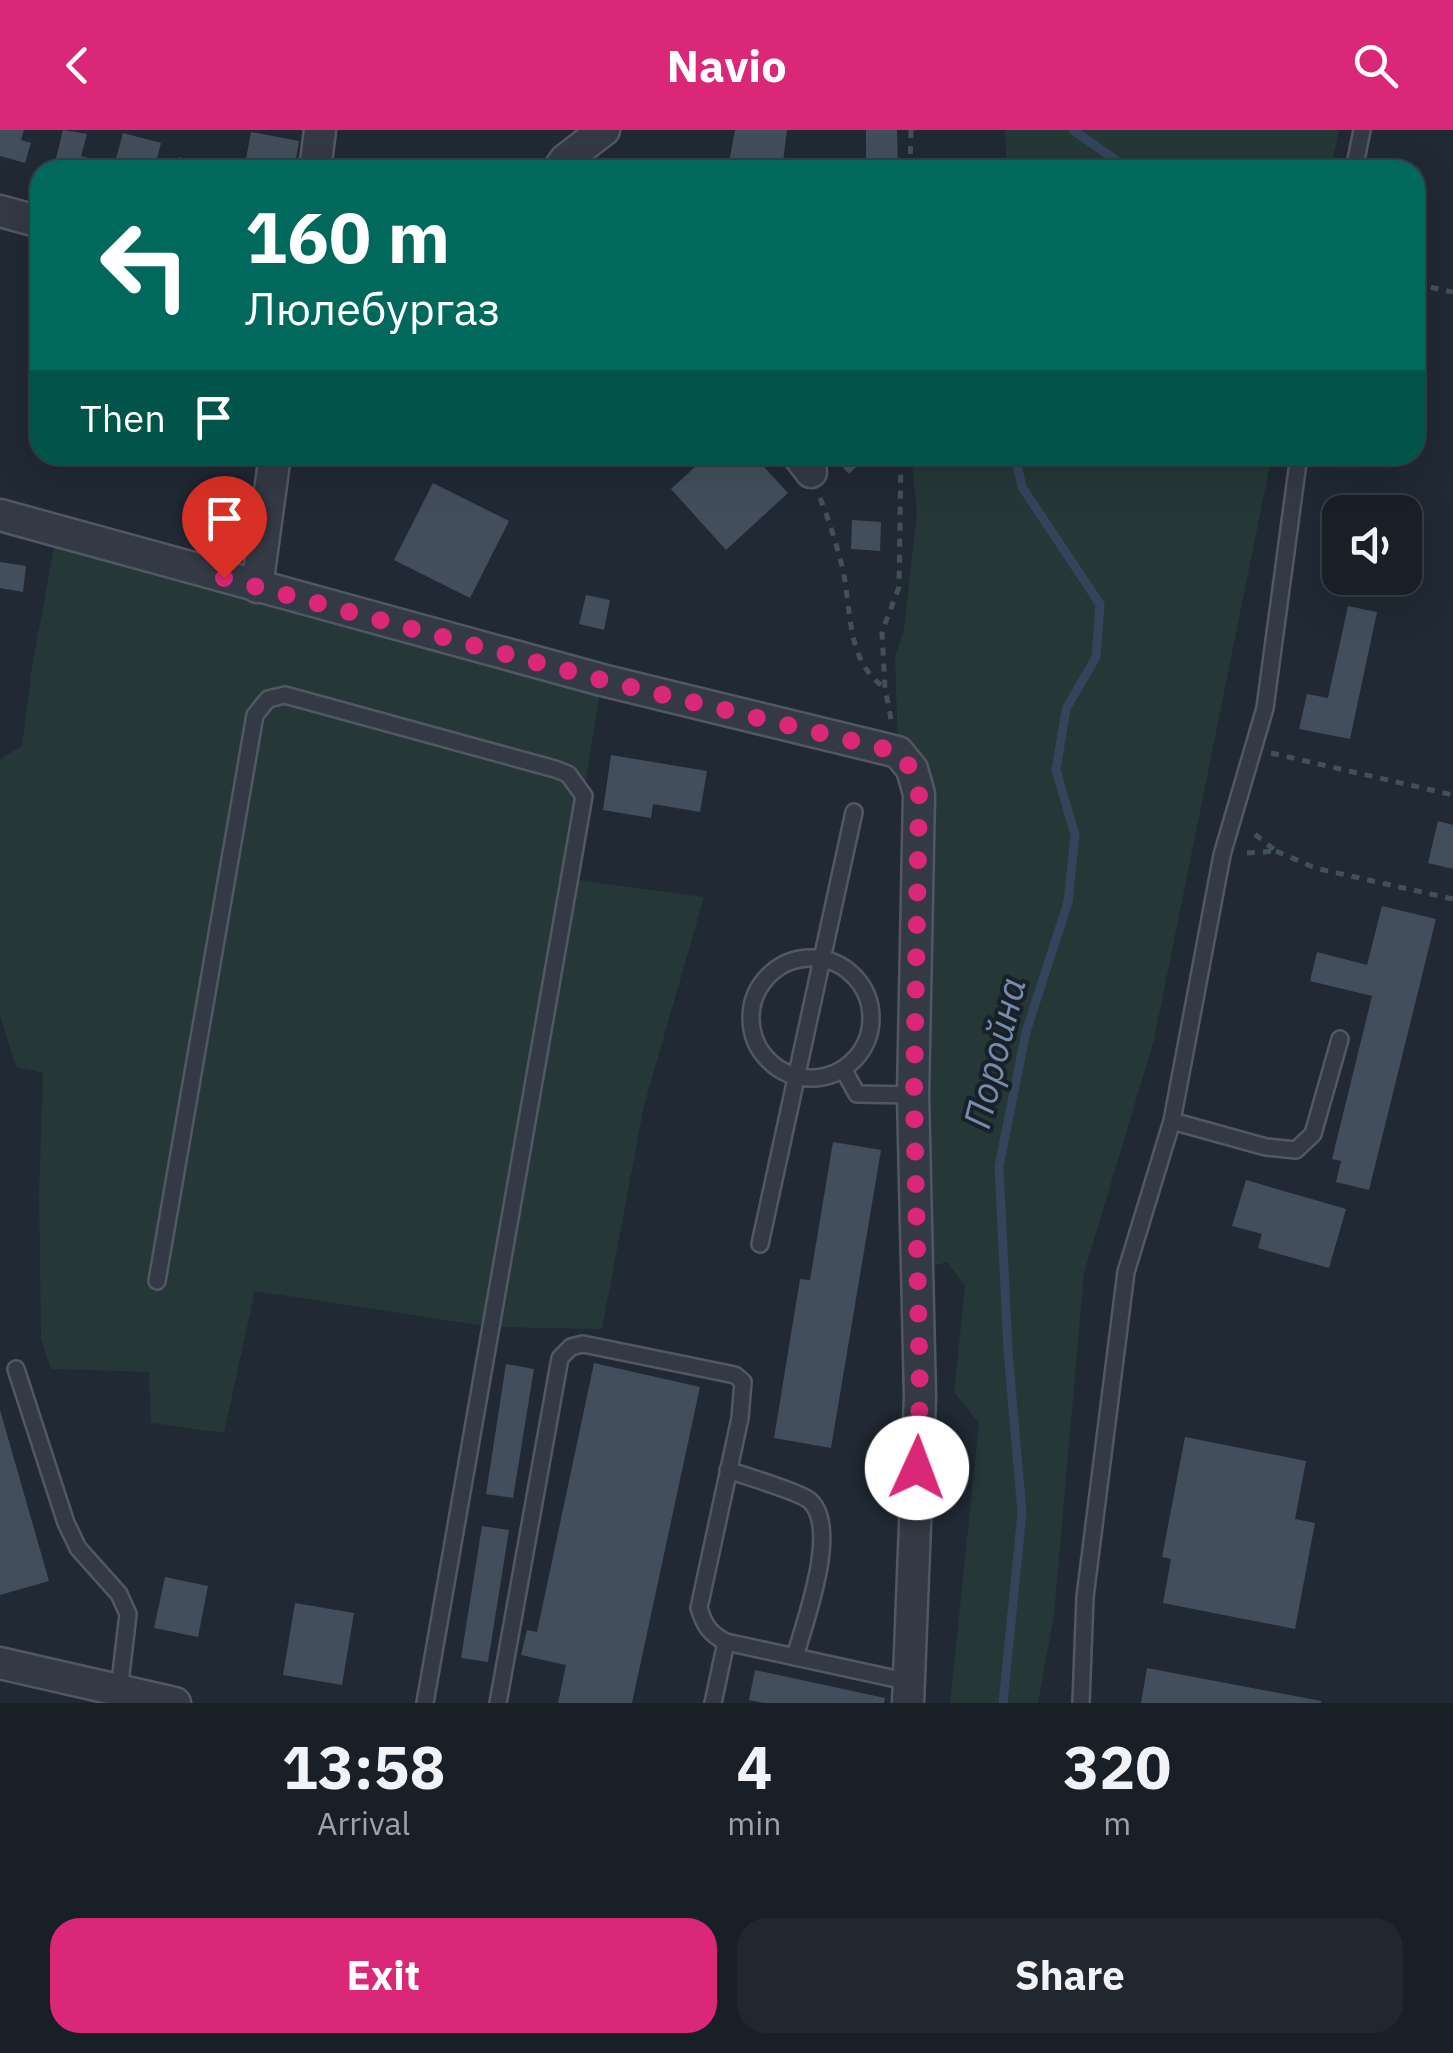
<!DOCTYPE html>
<meta charset="utf-8">
<style>
:root{--surface:#181f27;--page:#21272f;--text:#f1f3f6;--muted:#9fa2a7;--line:#363d44;--accent:#db2777}
body{margin:0;font-family:"IBM Plex Sans",sans-serif;background:var(--page);color:var(--text);height:100vh;display:flex;flex-direction:column;font-size:38px;white-space:nowrap}
*{box-sizing:border-box;margin:0}
p{font-size:32px;color:var(--muted)}
.icon{flex:none;width:55px;height:55px;fill:none;stroke:currentColor;stroke-width:2;stroke-linecap:round;stroke-linejoin:round}
.map{position:relative;height:1573px;overflow:hidden}
.side{display:flex;flex-direction:column;background:var(--surface);flex:1}
.side>*{flex:none}
.top-card{position:absolute;left:30px;top:30px;width:1395px;height:305px;border-radius:30px;box-shadow:0 10px 40px #0002,0 0 0 2px var(--line);background:#00695c;color:#fff;overflow:hidden}
.buttons{position:absolute;left:1322px;top:365px;display:grid;gap:20px}
.buttons a{display:grid;place-items:center;width:100px;height:100px;border-radius:20px;background:var(--surface);box-shadow:0 10px 40px #0002,0 0 0 2px var(--line);font-size:50px}
.pin{position:absolute;display:grid;place-items:center;width:85px;height:85px;color:#fff;margin:-102px -42px;border-radius:50% 50% 50% 0;rotate:-45deg;box-shadow:0 0 10px #0007}
.pin .icon{rotate:45deg}
.me{position:absolute;width:110px;margin:-55px;rotate:2deg;stroke-linejoin:round;filter:drop-shadow(0 0 8px #0008)}
.turn{display:flex;align-items:center;gap:35px;height:210px;padding:0 50px;font-size:45px}
.turn .icon{width:130px;height:130px;stroke-width:2.5}
.turn b{display:block;font-size:70px;line-height:85px}
.then{display:flex;align-items:center;height:95px;padding:0 50px;background:#0003;gap:20px;font-size:38px}
.eta{display:flex;justify-content:space-evenly;align-items:center;height:170px;text-align:center}
.eta b{font-size:60px;font-weight:700;line-height:70px}
.button{display:flex;gap:20px;margin-top:auto;padding:20px 50px}
.button a{flex:1;height:115px;border-radius:30px;background:var(--accent);color:#fff;font-size:40px;font-weight:700;line-height:115px;text-align:center}
.button a+a{background:var(--page);color:var(--text)}
header{display:flex;justify-content:space-between;align-items:center;height:130px;padding:0 50px;background:var(--accent);color:#fff;font-size:45px;font-weight:700}
.map>svg:first-child{display:block}
</style>
<header><svg class="icon" aria-label="back" viewBox="0 0 24 24"><path d="M15 5l-7 7 7 7"/></svg>Navio<svg class="icon" aria-label="search" viewBox="0 0 24 24"><circle cx="10" cy="10" r="6"/><path d="M15 15l6 6"/></svg></header>
<div class="map">
<svg width="1453" height="1573" viewBox="0 0 1453 1573">
<rect width="100%" height="100%" fill="#202934"/>
<g fill="#253737">
<polygon points="1005,0 1339,0 1331,40 1007,40"/>
<polygon points="911,325 1272,325 1154,910 1084,1143 1054,1485 1038,1573 950,1573 979,1293 954,1262 965,1156 947,1132 917,1141 919,737 898,622 895,527 904,499 917,382"/>
<polygon points="57,401 602,550 570,749 704,767 644,976 602,1199 491,1197 255,1161 224,1303 151,1293 149,1242 51,1239 41,1209 39,1062 43,943 16,937 0,886 0,629 22,616 32,537"/>
</g>
<g fill="none" stroke-linecap="round" stroke-linejoin="round">
<g stroke="#34445b" stroke-width="9">
<polyline points="1073,0 1130,40"/>
<polyline points="1003,1573 1022,1383 1008,1221 999,1036 1026,902 1068,772 1075,705 1056,640 1066,579 1096,527 1100,474 1022,357 1015,325"/>
</g>
</g>
<g fill="#434e5c">
<polygon points="0,0 24,0 21,10 31,13 25,33 0,26"/>
<polygon points="63,0 87,4 81,26 92,29 89,40 53,40"/>
<polygon points="735,0 787,0 782,40 728,38"/>
<polygon points="866,0 897,0 898,40 866,40"/>
<polygon points="251,2 299,11 294,40 244,40"/>
<polygon points="123,3 161,13 154,40 113,40"/>
<polygon points="179,27 221,39 221,40 176,40"/>
<polygon points="708,325 753,325 788,363 726,420 671,359"/>
<polygon points="831,325 868,325 849,344"/>
<polygon points="433,353 509,391 470,468 394,430"/>
<polygon points="852,390 881,392 880,421 851,419"/>
<polygon points="0,432 26,436 23,462 0,458"/>
<polygon points="586,465 610,470 604,500 579,494"/>
<polygon points="1348,476 1377,482 1350,609 1299,599 1307,564 1328,568"/>
<polygon points="611,625 707,641 700,682 653,674 651,688 603,680"/>
<polygon points="1438,691 1453,695 1453,739 1428,733"/>
<polygon points="1382,776 1436,789 1369,1060 1336,1052 1341,1031 1332,1029 1372,866 1310,851 1317,822 1367,835"/>
<polygon points="833,1012 881,1020 831,1318 774,1308 800,1149 810,1150"/>
<polygon points="1246,1050 1346,1079 1329,1138 1258,1118 1262,1104 1232,1096"/>
<polygon points="594,1233 700,1257 632,1573 558,1573 566,1535 521,1525 527,1500 537,1502"/>
<polygon points="506,1234 534,1239 513,1368 486,1364"/>
<polygon points="0,1280 49,1451 0,1465"/>
<polygon points="1185,1307 1306,1331 1295,1389 1315,1393 1295,1499 1163,1473 1171,1429 1162,1427"/>
<polygon points="482,1396 509,1400 488,1532 461,1528"/>
<polygon points="165,1447 208,1456 198,1507 154,1498"/>
<polygon points="295,1473 354,1483 342,1555 283,1545"/>
<polygon points="1147,1538 1321,1571 1321,1573 1141,1573"/>
<polygon points="755,1540 885,1568 884,1573 764,1573 749,1570"/>
</g>
<g fill="none" stroke-linecap="round" stroke-linejoin="round">
<g stroke="#515863" stroke-width="20">
<g id="service">
<polyline points="1354,40 1362,0"/>
<circle cx="811" cy="888" r="60"/>
<polyline points="843,939 857,964 913,965"/>
<polyline points="1172,991 1266,1017 1296,1020 1313,1004 1340,909"/>
<polyline points="760,1114 854,682"/>
<polyline points="157,1151 255,585 268,569 285,565 555,639 568,644 584,666 425,1573"/>
<polyline points="16,1239 66,1393 78,1418 119,1464 128,1484 119,1561"/>
<path d="M728 1340C745 1346 797 1361 809 1370 841 1397 804 1493 795 1527"/>
<path d="M498 1573 560 1228 571 1217 583 1214 735 1245 743 1252 740 1288 699 1478C704 1495 710 1504 726 1512L910 1552"/>
<polyline points="713,1573 726,1512"/>
<polyline points="1081,1573 1085,1467 1126,1142 1172,991 1222,725 1265,578 1299,325"/>
</g>
</g>
<g stroke="#515863" stroke-width="35">
<g id="minor">
<polyline points="315,40 320,0"/>
<polyline points="558,40 565,30 604,0"/>
<polyline points="0,81 40,92"/>
<polyline points="798,325 811,342"/>
<polyline points="0,385 602,550 898,622 912,639 919,664 913,965 920,1267 908,1573"/>
<polyline points="257,457 275,325"/>
<polyline points="0,1533 175,1573"/>
</g>
</g>
<g stroke="#415255" stroke-width="5" stroke-dasharray="8 8" stroke-linecap="butt">
<polyline points="910,40 911,0"/>
<polyline points="1415,154 1453,162"/>
<path d="M820 368C829 390 836 413 842 436 852 476 845 531 884 557"/>
<polyline points="891,589 885,558 882,502 899,457 901,325"/>
<polyline points="1271,623 1453,665"/>
<polyline points="1276,721 1315,738 1453,769"/>
<polyline points="1247,723 1276,721 1252,702"/>
</g>
<use href="#service" stroke="#333a45" stroke-width="15"/>
<use href="#minor" stroke="#333a45" stroke-width="30"/>
</g>
<g fill="none" stroke-linecap="round" stroke-linejoin="round">
<polyline stroke="#db2777" stroke-width="18" stroke-dasharray="0 32.4" points="224,448 602,550 898,622 912,640 919,664 914,965 920,1267 917,1338"/>
</g>
<g text-anchor="middle" stroke-width="8" stroke-linejoin="round" paint-order="stroke">
<g font-size="38" font-style="italic" fill="#768daa" stroke="#192029">
<text transform="translate(995 923) rotate(-76)" y="13">Поройна</text>
</g>
</g>
</svg>
<div class="buttons">
<a><svg class="icon" aria-label="sound" viewBox="0 0 24 24"><path d="M4 9h4l5-4v14l-5-4H4zM17 9q2 3 0 6"/></svg></a>
</div>
<div class="pin" style="left:224px;top:448px;background:#d93025"><svg class="icon" aria-label="arrive" viewBox="0 0 24 24"><path d="M6 21V4h12l-3 4 3 4H6"/></svg></div>
<svg class="me" style="left:917px;top:1338px" viewBox="-20 -20 40 40"><circle r="19" fill="#fff"/><path d="M0-13L10 11 0 6-10 11z" fill="#db2777"/></svg>
<div class="top-card">
<div class="turn"><svg class="icon" aria-label="left" viewBox="0 0 24 24"><path d="M17 20v-9H6M10 6l-5 5 5 5"/></svg><div><b>160 m</b>Люлебургаз</div></div>
<div class="then">Then<svg class="icon" aria-label="arrive" viewBox="0 0 24 24"><path d="M6 21V4h12l-3 4 3 4H6"/></svg></div>
</div>
</div>
<section class="side">
<div class="eta">
<div><b>13:58</b><p>Arrival</p></div>
<div><b>4</b><p>min</p></div>
<div><b>320</b><p>m</p></div>
</div>
<div class="button"><a>Exit</a><a>Share</a></div>
</section>
